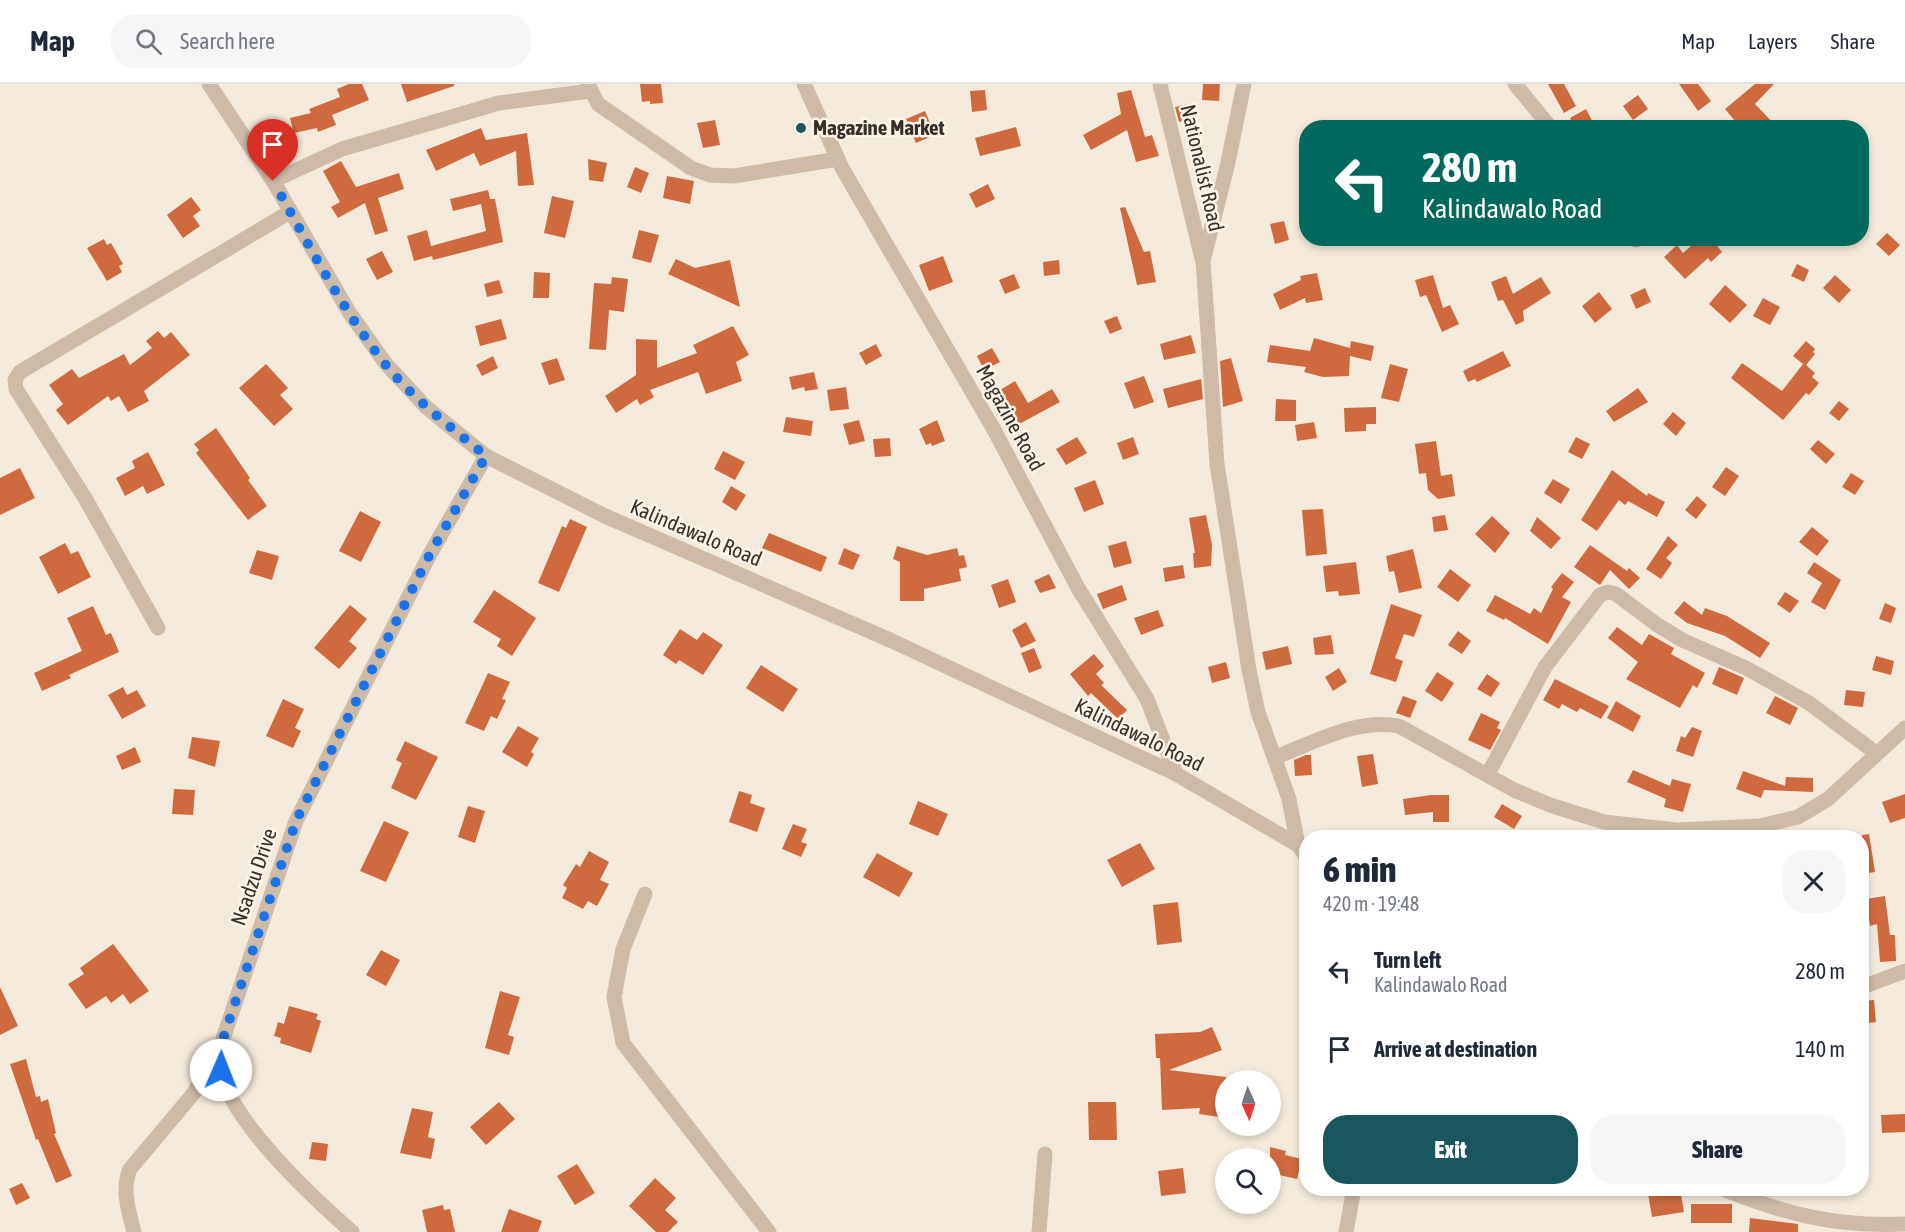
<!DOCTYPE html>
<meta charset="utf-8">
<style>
:root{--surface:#fff;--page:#f6f6f7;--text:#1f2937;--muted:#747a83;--line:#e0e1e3;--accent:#1a565e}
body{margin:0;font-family:"Asap Condensed",sans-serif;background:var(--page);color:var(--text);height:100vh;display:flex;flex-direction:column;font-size:22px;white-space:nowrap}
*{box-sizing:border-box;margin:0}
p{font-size:20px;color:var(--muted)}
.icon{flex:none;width:33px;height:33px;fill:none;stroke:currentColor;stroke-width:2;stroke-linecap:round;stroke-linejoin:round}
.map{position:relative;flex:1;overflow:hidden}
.side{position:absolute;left:1299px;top:746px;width:570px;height:366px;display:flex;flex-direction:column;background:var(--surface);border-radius:24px;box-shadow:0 3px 9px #0003}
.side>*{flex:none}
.hud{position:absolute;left:1299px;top:36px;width:570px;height:126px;border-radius:24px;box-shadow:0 3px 9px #0003;background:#00695c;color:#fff;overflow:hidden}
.needle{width:39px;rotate:177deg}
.fabs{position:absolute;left:1215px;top:986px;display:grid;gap:12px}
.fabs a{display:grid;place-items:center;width:66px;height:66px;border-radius:50%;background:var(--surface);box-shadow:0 3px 9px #0003;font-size:30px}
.pin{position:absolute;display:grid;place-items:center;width:51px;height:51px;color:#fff;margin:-62px -26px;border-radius:50% 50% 50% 0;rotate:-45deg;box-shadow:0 0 6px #0007}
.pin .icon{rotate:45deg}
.me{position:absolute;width:66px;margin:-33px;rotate:1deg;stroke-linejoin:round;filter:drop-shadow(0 0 4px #0008)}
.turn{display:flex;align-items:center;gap:21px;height:126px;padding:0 24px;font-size:27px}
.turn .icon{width:78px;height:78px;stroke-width:2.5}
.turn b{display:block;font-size:42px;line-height:51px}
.round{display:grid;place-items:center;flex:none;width:63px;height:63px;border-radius:24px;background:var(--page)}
.summary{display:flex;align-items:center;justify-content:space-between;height:102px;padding:0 24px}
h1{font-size:36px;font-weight:800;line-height:45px}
.cta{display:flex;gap:12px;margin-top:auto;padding:12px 24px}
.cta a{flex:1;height:69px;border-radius:24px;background:var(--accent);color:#fff;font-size:24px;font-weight:800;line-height:69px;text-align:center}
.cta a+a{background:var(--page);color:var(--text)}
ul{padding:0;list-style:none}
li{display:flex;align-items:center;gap:18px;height:78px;padding:0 24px}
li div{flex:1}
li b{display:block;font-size:22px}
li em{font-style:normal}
header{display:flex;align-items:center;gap:36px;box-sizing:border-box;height:84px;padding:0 30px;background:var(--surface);border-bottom:2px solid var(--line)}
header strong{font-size:28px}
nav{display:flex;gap:33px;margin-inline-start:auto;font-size:21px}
.search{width:420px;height:54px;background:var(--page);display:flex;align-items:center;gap:15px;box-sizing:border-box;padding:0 21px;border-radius:24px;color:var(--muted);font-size:22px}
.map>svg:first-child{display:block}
</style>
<header>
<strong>Map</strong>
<div class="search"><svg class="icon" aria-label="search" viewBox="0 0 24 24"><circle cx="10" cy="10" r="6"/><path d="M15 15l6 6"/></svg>Search here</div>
<nav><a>Map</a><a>Layers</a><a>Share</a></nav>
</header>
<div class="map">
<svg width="1905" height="1148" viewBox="0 0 1905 1148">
<rect width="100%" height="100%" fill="#f4eadc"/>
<g fill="#cf6a3f">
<polygon points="349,0 362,0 369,16 332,31 336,41 318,48 317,44 294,49 290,34 311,29 309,25 340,13 337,5"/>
<polygon points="401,0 454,0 454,2 407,18"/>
<polygon points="640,0 661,0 663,19 650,20 650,17 642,18"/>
<polygon points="1203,0 1220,0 1219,17 1202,16"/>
<polygon points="1548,0 1564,0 1576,22 1564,29"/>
<polygon points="1679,0 1698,0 1711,17 1698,27"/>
<polygon points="1755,0 1774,0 1755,20 1778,44 1741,44 1725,25"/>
<polygon points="985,6 987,26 972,28 970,7"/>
<polygon points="1131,6 1145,53 1152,51 1159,72 1136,78 1127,46 1091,66 1083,51 1121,30 1117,9"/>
<polygon points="1638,11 1648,25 1633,36 1623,22"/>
<polygon points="1193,19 1196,35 1179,38 1175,23"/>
<polygon points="1586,25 1596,44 1575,44 1570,34"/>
<polygon points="925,27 935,51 916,59 906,35"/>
<polygon points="715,36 720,61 703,64 697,39"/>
<polygon points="1016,43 1021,62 980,72 975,54"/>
<polygon points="481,44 486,56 527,49 534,101 518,102 516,67 480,82 474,69 436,87 426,66"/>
<polygon points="588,75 607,79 603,98 589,96"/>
<polygon points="341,77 356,103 399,89 404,105 378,114 388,147 375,151 365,119 338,134 331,123 340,118 323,87"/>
<polygon points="635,83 649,89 641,109 627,103"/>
<polygon points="667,92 694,97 690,120 663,114"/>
<polygon points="988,100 995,115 976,124 969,110"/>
<polygon points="488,106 490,115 495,115 503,158 433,176 432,172 414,177 407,152 427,146 431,162 486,147 481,120 453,127 450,115"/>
<polygon points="552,112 574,117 565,154 544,149"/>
<polygon points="191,113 201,126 193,132 200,142 183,154 167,131"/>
<polygon points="1125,123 1144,168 1150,167 1156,198 1137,201 1120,124"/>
<polygon points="1284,137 1289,156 1275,160 1270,140"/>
<polygon points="639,146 659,151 651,179 632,174"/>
<polygon points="1887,149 1900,161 1889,172 1876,160"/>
<polygon points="1700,154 1711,154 1722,168 1711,178 1708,174 1685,195 1664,173 1677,161 1683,169"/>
<polygon points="104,155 107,161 111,159 123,180 119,182 122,188 107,197 87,164"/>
<polygon points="382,167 393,188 377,196 366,175"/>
<polygon points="943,172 953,198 929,207 919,181"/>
<polygon points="676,175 695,184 730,176 740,223 668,190"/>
<polygon points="1059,176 1060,190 1044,192 1043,178"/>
<polygon points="1797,180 1809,186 1804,198 1791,192"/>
<polygon points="534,188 550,189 549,214 533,214"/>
<polygon points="1317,189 1323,216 1306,219 1305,214 1280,226 1273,210 1301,196 1300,192"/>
<polygon points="1014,190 1020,204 1005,210 999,196"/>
<polygon points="1433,191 1443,224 1450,221 1459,240 1442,248 1426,211 1420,213 1415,196"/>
<polygon points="1835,191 1851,206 1839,219 1823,204"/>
<polygon points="1506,192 1513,210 1541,193 1551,209 1523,227 1524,237 1516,241 1503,216 1498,217 1491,198"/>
<polygon points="612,193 628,195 624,228 609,226 606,266 589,265 594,199 611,200"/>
<polygon points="499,196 503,209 487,213 484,200"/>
<polygon points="1725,201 1747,221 1730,239 1709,220"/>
<polygon points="1645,204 1651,218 1636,225 1630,211"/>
<polygon points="1599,208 1612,225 1595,239 1582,222"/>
<polygon points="1763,214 1780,223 1770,241 1753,232"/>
<polygon points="1117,232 1122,245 1110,250 1104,237"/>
<polygon points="501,235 507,255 480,262 475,242"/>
<polygon points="733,242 749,271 736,278 742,297 706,310 698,288 650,306 654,313 640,321 637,315 616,329 605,312 636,291 636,255 657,256 657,284 697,269 693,261"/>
<polygon points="158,247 164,254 171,248 190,271 144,307 149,317 128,328 119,312 111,317 108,312 68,341 56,326 63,320 49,301 72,285 79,294 124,270 130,281 152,264 146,257"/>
<polygon points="1191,251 1196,269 1164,276 1160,260"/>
<polygon points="1314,254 1350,264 1351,257 1374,262 1371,277 1350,272 1349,292 1323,293 1304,288 1306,283 1267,278 1270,261 1310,267"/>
<polygon points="1806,257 1815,265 1813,268 1815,270 1806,281 1815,289 1812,293 1819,299 1809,311 1806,309 1783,336 1731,294 1742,279 1782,307 1803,280 1793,272"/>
<polygon points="876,260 882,272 866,281 859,269"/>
<polygon points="992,264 1000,278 984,286 977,272"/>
<polygon points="1503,267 1511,282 1477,298 1475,295 1468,298 1463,287"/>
<polygon points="493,272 498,284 482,292 476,281"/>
<polygon points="557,274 565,296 549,301 541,279"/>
<polygon points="1231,274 1243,317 1223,323 1220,277"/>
<polygon points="266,280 288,304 280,311 293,325 274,342 239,304"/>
<polygon points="1390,280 1408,285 1399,318 1381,314"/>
<polygon points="814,288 818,305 805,307 804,303 792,306 789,293"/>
<polygon points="1144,292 1154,318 1134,325 1124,299"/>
<polygon points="1201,295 1203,315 1168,324 1163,305"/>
<polygon points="1015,297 1028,319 1052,305 1060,318 1008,346 1000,327 1011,323 1000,306"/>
<polygon points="846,303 849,325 830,327 827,306"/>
<polygon points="1638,304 1648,318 1614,338 1606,327"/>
<polygon points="1276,315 1296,316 1296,337 1275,337"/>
<polygon points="1839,317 1849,325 1839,337 1829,329"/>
<polygon points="1376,323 1376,340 1366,340 1366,347 1345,348 1344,324"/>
<polygon points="1673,328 1686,339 1676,352 1663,340"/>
<polygon points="786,333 813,337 811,352 783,348"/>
<polygon points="859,336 865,357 849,361 843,340"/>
<polygon points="937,336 945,357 932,362 931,359 926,361 919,345"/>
<polygon points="1314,338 1317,354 1297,357 1295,341"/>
<polygon points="216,344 250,394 248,396 267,422 248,436 196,369 199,366 194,360"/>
<polygon points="1077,353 1087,369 1066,381 1056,365"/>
<polygon points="1133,353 1139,370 1123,376 1117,359"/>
<polygon points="1576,353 1590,360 1582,375 1568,368"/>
<polygon points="890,354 891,372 875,373 873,355"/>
<polygon points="1818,356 1835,370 1826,380 1810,365"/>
<polygon points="1436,357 1441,392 1452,390 1455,412 1438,415 1428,406 1426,389 1419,390 1415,360"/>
<polygon points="723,367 745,378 735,396 714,385"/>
<polygon points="148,368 165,401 147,410 143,402 125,412 116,394 135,384 132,377"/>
<polygon points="1726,383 1739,392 1725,412 1712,403"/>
<polygon points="20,384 35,414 0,431 0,394"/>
<polygon points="1612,386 1647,412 1648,409 1665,418 1657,433 1628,417 1625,421 1619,416 1597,447 1581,436"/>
<polygon points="1851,389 1864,397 1855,411 1842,403"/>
<polygon points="1553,395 1570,405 1561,420 1544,409"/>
<polygon points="1095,396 1104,420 1084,428 1074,404"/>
<polygon points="731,402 746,411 736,427 722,418"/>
<polygon points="1697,412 1707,421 1696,435 1685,426"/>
<polygon points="1323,425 1327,470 1306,472 1302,426"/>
<polygon points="360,427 381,438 361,478 339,467"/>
<polygon points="1206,431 1212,461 1211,482 1194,484 1193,469 1195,469 1189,434"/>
<polygon points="1445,431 1448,446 1434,448 1432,433"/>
<polygon points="1492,432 1510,449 1495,469 1475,450"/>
<polygon points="1537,433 1561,454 1551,465 1530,447"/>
<polygon points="570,435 587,443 559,508 538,499 562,442 566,444"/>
<polygon points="1812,443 1829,457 1817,472 1799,458"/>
<polygon points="769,449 827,473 821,488 762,464"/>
<polygon points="1668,452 1678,461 1666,474 1672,479 1661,495 1646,485"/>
<polygon points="1126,457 1132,479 1114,484 1108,462"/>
<polygon points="65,459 71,470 78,467 91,493 58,510 39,473"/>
<polygon points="1590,461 1627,487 1629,484 1640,494 1629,505 1610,486 1600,501 1574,483"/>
<polygon points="897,462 927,471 957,464 959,472 964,471 967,483 959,485 961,497 924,505 924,517 900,517 900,478 893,475"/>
<polygon points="844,464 860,471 853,486 838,480"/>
<polygon points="1413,465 1422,504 1399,509 1394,487 1389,488 1386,472"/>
<polygon points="257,466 279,472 272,496 249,489"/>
<polygon points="1356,478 1360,510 1339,512 1338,507 1326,508 1323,482"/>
<polygon points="1814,478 1841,496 1825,526 1811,518 1822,499 1807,489"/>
<polygon points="1183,481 1185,494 1165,498 1163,484"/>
<polygon points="1450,485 1471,501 1458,518 1437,503"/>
<polygon points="1562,489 1574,498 1562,513 1571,518 1548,560 1505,534 1504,536 1486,527 1495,511 1530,530 1534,524 1541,529 1553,505 1551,503"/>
<polygon points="1049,490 1056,504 1040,509 1034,497"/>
<polygon points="1008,495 1016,518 999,524 991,501"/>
<polygon points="1122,501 1127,516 1103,525 1097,510"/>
<polygon points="494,506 536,534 512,572 497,562 501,555 473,538"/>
<polygon points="1785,508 1799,517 1790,529 1777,520"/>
<polygon points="1684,517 1702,531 1705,524 1727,532 1770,559 1760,574 1725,552 1687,539 1674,529"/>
<polygon points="1885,519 1896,524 1891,539 1879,535"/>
<polygon points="1391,520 1422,531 1414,553 1404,550 1395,574 1403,577 1396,598 1370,590"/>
<polygon points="350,521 367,535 349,557 357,564 339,585 314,564"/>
<polygon points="93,522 106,551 111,549 119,568 69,591 71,594 42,607 34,589 82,567 67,534"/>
<polygon points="1158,526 1164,542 1141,551 1134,534"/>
<polygon points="1026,538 1036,557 1021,564 1012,546"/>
<polygon points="1617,543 1642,561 1649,550 1674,564 1671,570 1705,589 1697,604 1693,601 1680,624 1626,595 1638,578 1608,554"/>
<polygon points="680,545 697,556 703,548 723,561 703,591 679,576 676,580 663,571"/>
<polygon points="1458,547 1471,557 1462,570 1448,561"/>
<polygon points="1331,551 1334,570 1315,571 1313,554"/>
<polygon points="1288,562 1292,580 1266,586 1262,568"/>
<polygon points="1034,564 1042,584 1029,589 1021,569"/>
<polygon points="1094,570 1104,582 1096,590 1104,599 1101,601 1127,626 1118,635 1091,609 1088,612 1070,590"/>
<polygon points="1876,572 1894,577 1891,591 1872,586"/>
<polygon points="1226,578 1230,594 1212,599 1208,583"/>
<polygon points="761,581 798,605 783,628 746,604"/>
<polygon points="1719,583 1744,594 1737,611 1712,600"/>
<polygon points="1339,584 1347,598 1333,607 1325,593"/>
<polygon points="1437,588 1454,599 1442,618 1425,607"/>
<polygon points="488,589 510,598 502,615 506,616 497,635 491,632 484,647 465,639"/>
<polygon points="1487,590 1500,599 1491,613 1477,605"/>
<polygon points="1555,595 1609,622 1601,635 1580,624 1577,628 1562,620 1559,625 1543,616"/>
<polygon points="123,603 127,611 137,606 146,622 122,635 108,611"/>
<polygon points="1846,606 1865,608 1863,623 1844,621"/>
<polygon points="1403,612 1417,617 1410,634 1396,629"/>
<polygon points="1775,612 1798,624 1790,641 1766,629"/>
<polygon points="283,615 304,625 295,644 301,647 293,664 266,652"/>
<polygon points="1616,617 1641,632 1633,648 1607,634"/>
<polygon points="1481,629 1500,638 1497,644 1501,646 1490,666 1468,656"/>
<polygon points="518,642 539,654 531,668 534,670 527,683 502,668"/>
<polygon points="1692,643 1702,647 1693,673 1676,667 1681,652 1685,654"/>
<polygon points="192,653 220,657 215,683 188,674"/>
<polygon points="405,657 438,673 416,716 391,704 402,679 396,676"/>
<polygon points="135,663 141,678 122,686 116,672"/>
<polygon points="1373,670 1378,700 1362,703 1357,672"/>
<polygon points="1306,671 1311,671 1312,691 1295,692 1294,676"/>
<polygon points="1633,686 1670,702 1672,695 1691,700 1683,728 1664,723 1666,715 1627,698"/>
<polygon points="1743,687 1785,702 1786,693 1813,694 1813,708 1764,706 1761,714 1736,705"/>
<polygon points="174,705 195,706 193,731 172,730"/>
<polygon points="739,707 752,711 750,719 765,724 757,748 729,738"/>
<polygon points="1905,710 1905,734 1890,739 1882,718"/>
<polygon points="1431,711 1449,711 1449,738 1433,738 1433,728 1405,731 1403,715"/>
<polygon points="918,717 948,730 938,752 909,740"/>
<polygon points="1502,720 1522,732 1514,745 1494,733"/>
<polygon points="468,722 485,727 475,759 458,753"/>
<polygon points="384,737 409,748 386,798 360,787"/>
<polygon points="793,740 807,745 801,758 807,760 801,773 782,765"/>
<polygon points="1869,750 1875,788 1862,790 1862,751"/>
<polygon points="1140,759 1155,785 1122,803 1107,776"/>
<polygon points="589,767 609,778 600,796 609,800 597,822 588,817 583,825 562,814 567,804 563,801 576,780 580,783"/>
<polygon points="877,769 913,789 899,813 863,793"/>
<polygon points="1885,812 1890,851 1895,851 1896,877 1880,878 1877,840 1870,842 1866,815"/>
<polygon points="1178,818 1182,858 1157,861 1153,821"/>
<polygon points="113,860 149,907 130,920 123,910 111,919 106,912 86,925 68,900 84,890 80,884"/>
<polygon points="381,866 400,876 386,902 366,891"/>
<polygon points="0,903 18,942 0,951"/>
<polygon points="500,907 520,913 508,951 514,953 509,971 485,964"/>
<polygon points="1874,916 1876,938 1862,940 1862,917"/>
<polygon points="289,922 318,930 316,935 321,937 311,969 280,959 281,954 274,952 278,938 284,940"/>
<polygon points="1212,943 1222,966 1169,986 1226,993 1226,1034 1199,1030 1200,1024 1162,1026 1160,974 1156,974 1155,950 1200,948"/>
<polygon points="26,975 36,1013 40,1012 41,1018 48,1015 56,1049 54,1050 72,1092 56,1099 38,1055 36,1056 10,980"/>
<polygon points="499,1018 515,1035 486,1061 470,1043"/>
<polygon points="1088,1018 1116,1018 1117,1056 1089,1056"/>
<polygon points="412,1024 433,1028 428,1053 435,1055 431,1075 400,1069"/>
<polygon points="1905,1030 1905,1048 1882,1049 1881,1031"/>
<polygon points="312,1058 328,1060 326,1077 309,1075"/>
<polygon points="1270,1063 1286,1067 1285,1071 1302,1075 1297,1095 1270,1089"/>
<polygon points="577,1080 595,1109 575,1121 557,1092"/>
<polygon points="1183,1084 1186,1109 1161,1112 1158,1087"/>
<polygon points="655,1094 676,1114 665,1126 678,1138 668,1148 656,1148 629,1122"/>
<polygon points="22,1099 30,1114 16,1121 9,1105"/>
<polygon points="1680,1104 1684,1128 1652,1133 1648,1109"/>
<rect x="1691" y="1120" width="41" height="19"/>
<polygon points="443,1121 444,1126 450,1125 455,1148 427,1148 422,1126"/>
<polygon points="509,1125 542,1137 538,1148 501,1148"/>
<polygon points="1750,1134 1798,1140 1798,1148 1749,1148"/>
</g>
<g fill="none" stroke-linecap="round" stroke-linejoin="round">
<g stroke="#cdbaa7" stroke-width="15">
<polyline points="209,0 273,97 349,228 386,280 426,323 486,372 605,432 890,556 1176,690 1298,761 1306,772"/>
<polyline points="588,0 598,20 691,84 710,91 734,92 838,75"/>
<polyline points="804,0 842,84 993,344 1078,504 1147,615 1176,690"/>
<polyline points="1160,0 1202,175"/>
<polyline points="1244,0 1227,83 1203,177 1217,380 1249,586 1258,628 1289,715 1298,761"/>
<polyline points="1515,0 1551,44"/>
<polyline points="273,97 342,65 499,19 590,7"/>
<polyline points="1634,154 1636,156"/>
<polyline points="158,544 85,414 16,305 15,296 20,288 290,128"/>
<path d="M1276 673C1315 658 1357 634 1399 642L1514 706 1550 721 1604 738 1677 746 1760 742 1798 733 1828 715 1905 644"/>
<polyline points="1488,690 1545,583 1600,511 1608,508 1616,510 1656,540 1682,556 1746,584 1809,619 1876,669"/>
<polyline points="645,810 623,865 614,913 623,959 769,1148"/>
<polyline points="1862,903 1905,887"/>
<path d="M217 973C221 985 224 1000 230 1012 256 1060 311 1112 352 1148"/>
<path d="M1720 1104C1785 1130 1835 1143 1905 1140"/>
<path d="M134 1148C129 1127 121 1106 130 1085L193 1010 217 973 296 737 430 470 486 372"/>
<polyline points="1039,1148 1045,1070"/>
<polyline points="1346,1148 1354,1104"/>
</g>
</g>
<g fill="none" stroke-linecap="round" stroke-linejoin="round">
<path stroke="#1a73e8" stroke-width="10" stroke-dasharray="0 18" d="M221 986 217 973 296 737 430 470 486 372C451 343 414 316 385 280 341 224 308 159 273 97"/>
</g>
<circle fill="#1a565e" stroke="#fbf4e9" stroke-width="2" cx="801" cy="44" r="6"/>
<g text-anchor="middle" stroke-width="5" stroke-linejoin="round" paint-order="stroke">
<g font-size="21" font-weight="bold" fill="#392e28" stroke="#fbf4e9" text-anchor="start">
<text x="813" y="51">Magazine Market</text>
</g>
<g font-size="21" fill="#392e28" stroke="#fbf4e9">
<text transform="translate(1202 84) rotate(77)" y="7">Nationalist Road</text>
<text transform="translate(1010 334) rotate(61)" y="7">Magazine Road</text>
<text transform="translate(696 449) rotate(23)" y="7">Kalindawalo Road</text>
<text transform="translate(1139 651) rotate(26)" y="7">Kalindawalo Road</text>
<text transform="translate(254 793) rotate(-71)" y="7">Nsadzu Drive</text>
</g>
</g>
</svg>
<div class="fabs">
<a><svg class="needle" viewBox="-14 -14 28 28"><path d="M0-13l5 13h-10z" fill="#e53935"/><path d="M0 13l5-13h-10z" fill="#747a83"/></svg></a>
<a><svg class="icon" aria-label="search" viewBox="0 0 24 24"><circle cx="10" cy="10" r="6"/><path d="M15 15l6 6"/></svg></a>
</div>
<div class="pin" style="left:273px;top:97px;background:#d93025"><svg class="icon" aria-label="arrive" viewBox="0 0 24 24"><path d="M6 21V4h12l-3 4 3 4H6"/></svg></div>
<svg class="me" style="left:221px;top:986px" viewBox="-20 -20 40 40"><circle r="19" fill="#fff"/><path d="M0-13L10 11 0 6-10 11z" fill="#1a73e8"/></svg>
<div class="hud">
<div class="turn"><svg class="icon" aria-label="left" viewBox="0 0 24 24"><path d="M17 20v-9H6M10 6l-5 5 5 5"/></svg><div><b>280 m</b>Kalindawalo Road</div></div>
</div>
<section class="side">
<div class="summary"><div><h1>6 min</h1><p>420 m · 19:48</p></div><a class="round"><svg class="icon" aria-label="close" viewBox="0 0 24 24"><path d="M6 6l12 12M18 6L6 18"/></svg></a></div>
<ul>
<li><svg class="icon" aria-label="left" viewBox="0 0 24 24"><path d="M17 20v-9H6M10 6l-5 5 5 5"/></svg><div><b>Turn left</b><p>Kalindawalo Road</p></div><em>280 m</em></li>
<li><svg class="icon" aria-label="arrive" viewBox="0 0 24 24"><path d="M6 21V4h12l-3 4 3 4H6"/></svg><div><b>Arrive at destination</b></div><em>140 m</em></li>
</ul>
<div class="cta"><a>Exit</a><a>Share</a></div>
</section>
</div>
